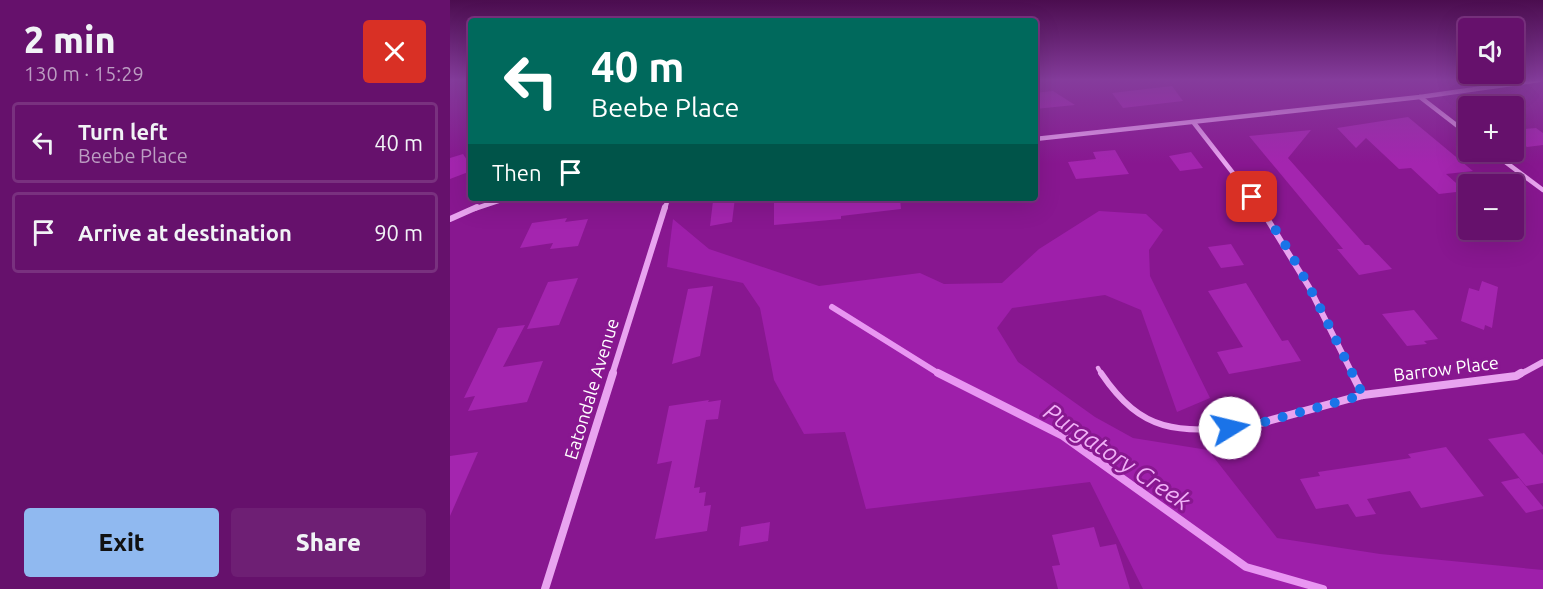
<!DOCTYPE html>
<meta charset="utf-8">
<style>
:root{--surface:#66116c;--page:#6e1f74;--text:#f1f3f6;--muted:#bc9dc2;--line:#79317f;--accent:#90b9f0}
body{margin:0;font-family:Ubuntu,sans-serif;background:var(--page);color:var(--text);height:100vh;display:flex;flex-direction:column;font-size:22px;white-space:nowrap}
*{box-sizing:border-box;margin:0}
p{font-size:20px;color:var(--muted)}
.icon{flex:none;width:33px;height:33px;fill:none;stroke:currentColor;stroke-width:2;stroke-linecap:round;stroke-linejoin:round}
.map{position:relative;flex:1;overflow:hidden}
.side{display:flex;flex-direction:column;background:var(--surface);width:450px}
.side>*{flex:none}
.banner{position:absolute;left:18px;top:18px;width:570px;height:183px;border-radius:6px;box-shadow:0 6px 24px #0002,0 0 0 2px var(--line);background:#00695c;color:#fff;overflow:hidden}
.controls{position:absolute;left:1008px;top:18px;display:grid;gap:12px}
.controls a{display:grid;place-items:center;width:66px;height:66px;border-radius:6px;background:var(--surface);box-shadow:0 6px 24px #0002,0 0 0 2px var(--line);font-size:30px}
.pin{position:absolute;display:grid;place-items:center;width:51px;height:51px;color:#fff;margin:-26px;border-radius:12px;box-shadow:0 3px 9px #0006}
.me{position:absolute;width:66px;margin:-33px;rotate:81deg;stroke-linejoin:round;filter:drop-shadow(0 0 4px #0008)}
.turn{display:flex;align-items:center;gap:21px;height:126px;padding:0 24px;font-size:27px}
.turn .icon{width:78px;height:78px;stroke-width:2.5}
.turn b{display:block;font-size:42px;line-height:51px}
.then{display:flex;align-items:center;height:57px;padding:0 24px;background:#0003;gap:12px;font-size:22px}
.round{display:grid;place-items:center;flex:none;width:63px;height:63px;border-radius:6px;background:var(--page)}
.summary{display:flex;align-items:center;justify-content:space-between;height:102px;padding:0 24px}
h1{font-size:36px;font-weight:800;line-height:45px}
.button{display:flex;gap:12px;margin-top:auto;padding:12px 24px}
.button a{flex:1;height:69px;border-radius:6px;background:var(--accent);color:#111;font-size:24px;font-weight:800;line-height:69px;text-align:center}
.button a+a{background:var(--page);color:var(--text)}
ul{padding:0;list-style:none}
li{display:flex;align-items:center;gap:18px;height:81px;margin:0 12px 9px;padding:0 12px;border:3px solid var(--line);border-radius:6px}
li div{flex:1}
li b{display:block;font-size:22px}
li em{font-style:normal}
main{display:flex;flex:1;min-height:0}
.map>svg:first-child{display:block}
</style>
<main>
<section class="side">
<div class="summary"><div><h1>2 min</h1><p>130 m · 15:29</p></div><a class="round" style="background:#d93025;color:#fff"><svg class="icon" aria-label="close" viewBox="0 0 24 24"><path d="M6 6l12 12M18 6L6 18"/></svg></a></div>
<ul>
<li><svg class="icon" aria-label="left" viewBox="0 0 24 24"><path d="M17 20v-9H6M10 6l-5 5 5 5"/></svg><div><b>Turn left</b><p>Beebe Place</p></div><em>40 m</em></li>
<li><svg class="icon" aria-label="arrive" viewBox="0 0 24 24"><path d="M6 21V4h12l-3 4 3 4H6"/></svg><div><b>Arrive at destination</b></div><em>90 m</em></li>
</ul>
<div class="button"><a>Exit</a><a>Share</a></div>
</section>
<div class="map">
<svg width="1093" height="589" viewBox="0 0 1093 589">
<rect width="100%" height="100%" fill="#881790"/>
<polygon fill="#9e1faa" points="649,211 696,214 713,230 699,250 700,276 760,398 727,412 691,310 655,295 562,308 547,328 568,362 645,417 683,438 758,450 827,538 930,554 1093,570 1093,589 693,589 640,482 416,509 395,432 354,434 324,380 310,308 293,283 217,267 223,219 259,249 369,286 470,273 494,284 552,283 589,249"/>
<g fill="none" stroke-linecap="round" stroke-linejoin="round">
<polyline stroke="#e996f2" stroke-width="6" points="382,307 491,375"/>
<polyline stroke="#e996f2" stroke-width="8" points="488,373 613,436 796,567 873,589"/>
</g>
<g fill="#a425af">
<polygon points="722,86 733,101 673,108 662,93"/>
<polygon points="603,91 625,105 585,109 585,93"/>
<polygon points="958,117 1023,171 996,174 1015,191 989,194 961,168 949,169 916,138 906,148 887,128"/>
<polygon points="1086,128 1093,133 1093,145 1077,147 1064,137 1064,130"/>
<polygon points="861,130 838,158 915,245 919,245 942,269 909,275 887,249 893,249 799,136"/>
<polygon points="665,150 679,174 626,179 618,162 646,159 643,152"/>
<polygon points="741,152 753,168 730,171 719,156"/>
<polygon points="13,154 21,166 21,171 0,179 0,158"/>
<polygon points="285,198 282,222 260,226 263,201"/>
<polygon points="336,198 450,198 451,209 391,216 391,219 324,225 324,199"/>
<polygon points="117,218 115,222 138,219 128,246 100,249 103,243 70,248 82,223"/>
<polygon points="781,244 794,265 771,268 758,247"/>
<polygon points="128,278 109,325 77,329 98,282"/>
<polygon points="1032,281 1048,287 1042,328 1035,325 1034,330 1011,321 1019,288 1029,291"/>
<polygon points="796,283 832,341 838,340 851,361 779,374 767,352 793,347 758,291"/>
<polygon points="263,286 250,356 222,364 238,289"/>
<polygon points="964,310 988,339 974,341 977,344 957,346 932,314"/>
<polygon points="75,325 53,367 93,361 77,402 18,411 25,396 14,398 48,328"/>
<polygon points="259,400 258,402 271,400 268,419 256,420 244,488 250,487 249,493 256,492 254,506 261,505 257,531 205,539 222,461 207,464 219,406"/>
<polygon points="1074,433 1093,455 1093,483 1076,486 1038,439"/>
<polygon points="996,447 1034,496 971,508 960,491 917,499 926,514 906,517 898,504 866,509 850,479 870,476 868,472 961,458 958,454"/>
<polygon points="28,452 0,516 0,456"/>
<polygon points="1069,478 1093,507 1093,509 1076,513 1051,482"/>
<polygon points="320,522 318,541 289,546 291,527"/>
<polygon points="644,527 650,547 666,544 680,589 608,589 602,566 610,565 602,535"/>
</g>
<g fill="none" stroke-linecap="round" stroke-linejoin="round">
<polyline stroke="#e9a4f0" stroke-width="4.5" points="648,368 652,375"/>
<path stroke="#e9a4f0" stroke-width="6" d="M651 373C693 435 728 432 796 427"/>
<g stroke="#e9a4f0" stroke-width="4.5">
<polyline points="970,97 1018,134"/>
<polyline points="744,123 811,209"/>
<polyline points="585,139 970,97 1089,80"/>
<polyline points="1042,152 1093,190"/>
<polyline points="24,209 57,198"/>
<polyline points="215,209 218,198"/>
</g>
<g stroke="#e9a4f0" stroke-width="6">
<polyline points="810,207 859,287 903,375"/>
<polyline points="0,219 27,207"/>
<polyline points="162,375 215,207"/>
<polyline points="1069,375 1093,362"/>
</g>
<g stroke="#e9a4f0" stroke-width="8">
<polyline points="902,373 913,395"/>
<polyline points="796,427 913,395 1066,376 1071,373"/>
<polyline points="95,589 163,373"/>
</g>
</g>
<linearGradient id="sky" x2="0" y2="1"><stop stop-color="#4b0d4f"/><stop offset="0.49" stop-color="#853c9c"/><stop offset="1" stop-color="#853c9c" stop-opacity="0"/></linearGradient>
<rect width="1093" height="163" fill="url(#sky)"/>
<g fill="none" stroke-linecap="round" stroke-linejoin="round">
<path stroke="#1a73e8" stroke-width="10" stroke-dasharray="0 18" d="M780 428 796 427 913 395C879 327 849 257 802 197"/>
</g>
<g text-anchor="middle" stroke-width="6" stroke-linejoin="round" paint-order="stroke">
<g font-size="18" fill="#fff" stroke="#881790">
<text transform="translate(996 369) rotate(-7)" y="6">Barrow Place</text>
<text transform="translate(142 389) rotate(-73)" y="6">Eatondale Avenue</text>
</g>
<g font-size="24" font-style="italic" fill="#f0b0f7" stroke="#881790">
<text transform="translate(667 457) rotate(34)" y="8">Purgatory Creek</text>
</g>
</g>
</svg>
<div class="controls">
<a><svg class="icon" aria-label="sound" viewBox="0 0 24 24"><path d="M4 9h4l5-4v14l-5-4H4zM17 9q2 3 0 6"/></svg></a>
<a>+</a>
<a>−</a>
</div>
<div class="pin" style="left:802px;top:197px;background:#d93025"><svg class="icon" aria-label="arrive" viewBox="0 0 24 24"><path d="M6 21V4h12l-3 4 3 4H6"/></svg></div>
<svg class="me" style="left:780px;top:428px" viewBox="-20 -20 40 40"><circle r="19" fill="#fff"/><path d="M0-13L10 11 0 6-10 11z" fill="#1a73e8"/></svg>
<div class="banner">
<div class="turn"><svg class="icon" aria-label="left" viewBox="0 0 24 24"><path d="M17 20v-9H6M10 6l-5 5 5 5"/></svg><div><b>40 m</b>Beebe Place</div></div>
<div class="then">Then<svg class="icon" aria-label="arrive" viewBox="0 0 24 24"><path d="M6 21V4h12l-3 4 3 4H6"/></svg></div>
</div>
</div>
</main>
